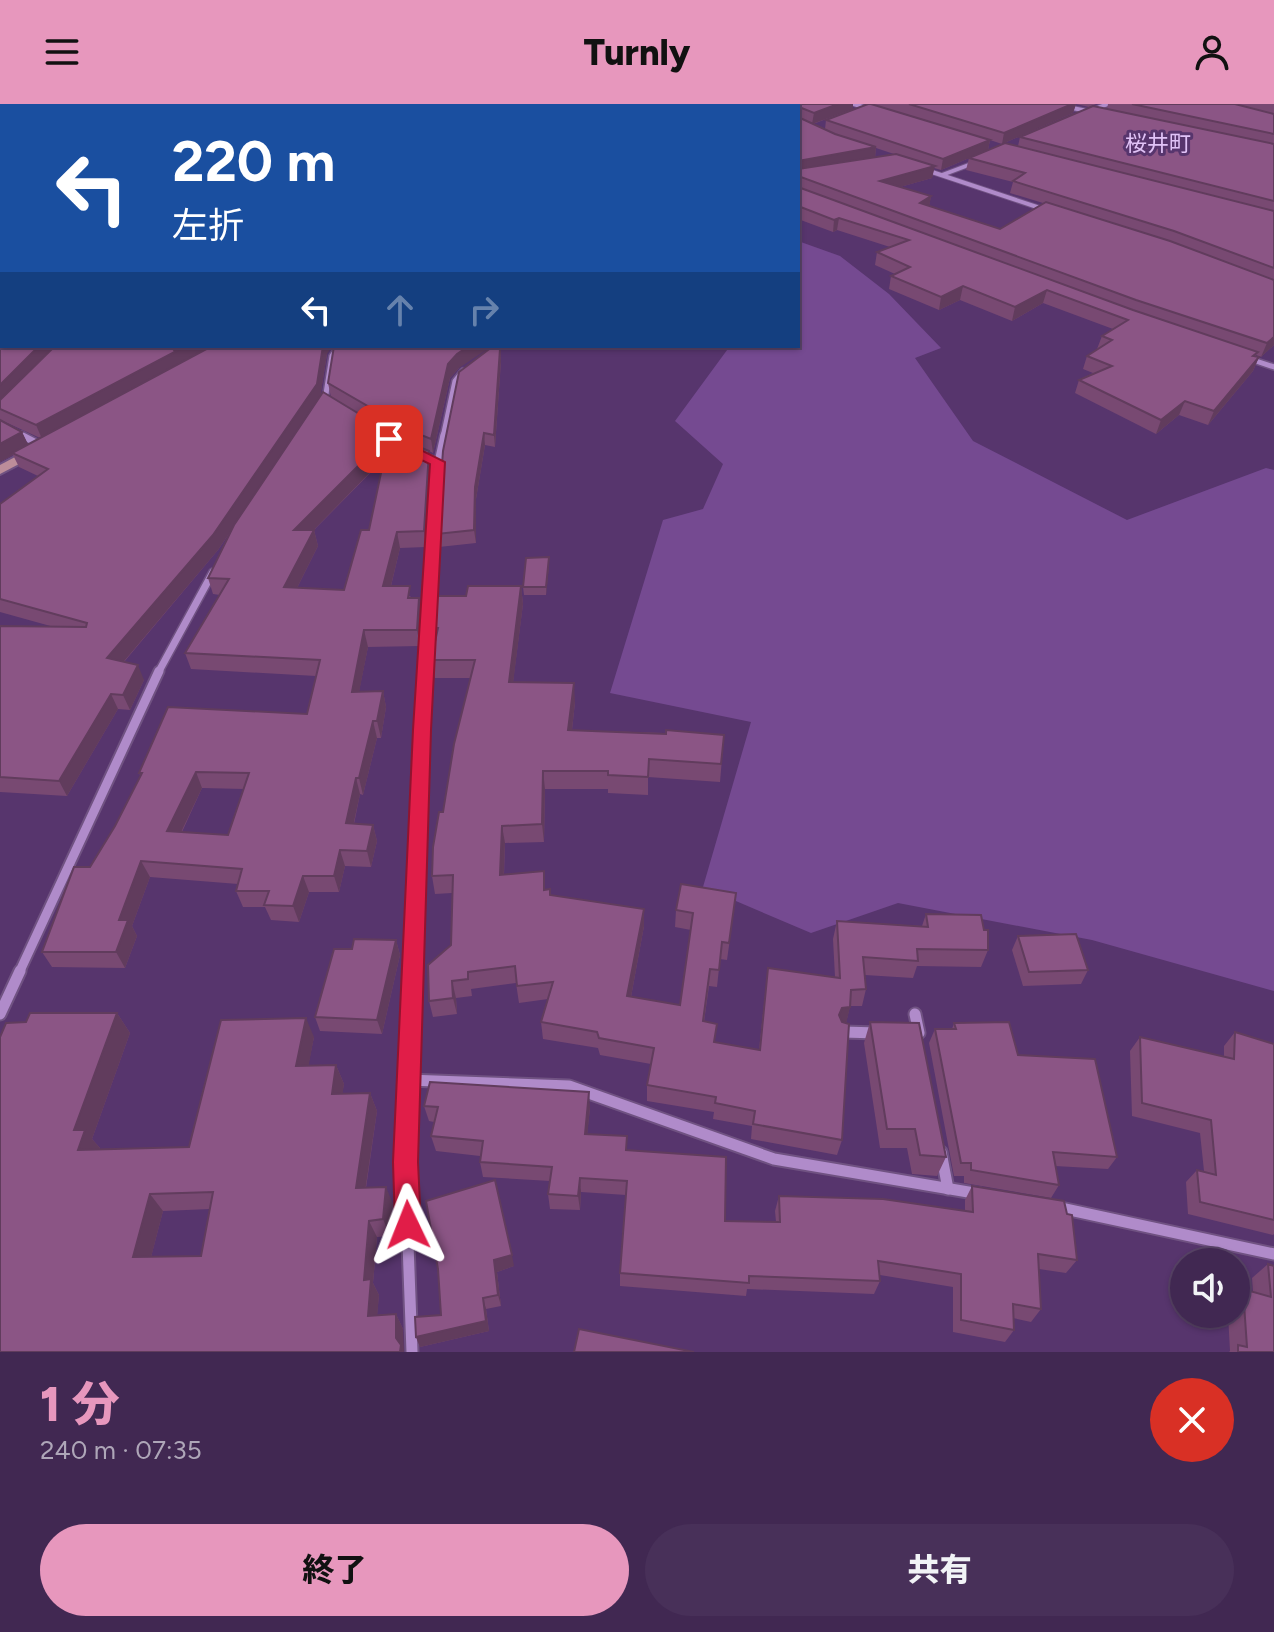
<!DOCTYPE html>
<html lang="ja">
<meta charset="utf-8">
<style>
:root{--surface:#412852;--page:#483059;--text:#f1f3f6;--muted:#aea6b8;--line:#5a4469;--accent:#e797bd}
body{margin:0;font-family:Figtree,"Noto Sans JP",sans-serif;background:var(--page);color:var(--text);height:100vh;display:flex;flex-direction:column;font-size:30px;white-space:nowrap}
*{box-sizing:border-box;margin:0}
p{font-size:26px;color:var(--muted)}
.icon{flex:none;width:44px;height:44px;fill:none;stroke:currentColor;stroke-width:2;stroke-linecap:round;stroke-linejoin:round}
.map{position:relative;height:1248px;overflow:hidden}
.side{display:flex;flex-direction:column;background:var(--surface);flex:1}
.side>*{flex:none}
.top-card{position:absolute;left:0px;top:0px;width:800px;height:244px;box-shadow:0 2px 6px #0004,0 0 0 2px var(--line);background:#1a4fa0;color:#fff;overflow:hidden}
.buttons{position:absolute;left:1170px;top:1144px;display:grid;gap:16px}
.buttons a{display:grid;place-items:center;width:80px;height:80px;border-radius:50%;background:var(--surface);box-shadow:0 2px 6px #0004,0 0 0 2px var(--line);font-size:40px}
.pin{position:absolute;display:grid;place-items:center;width:68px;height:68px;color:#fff;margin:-34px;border-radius:16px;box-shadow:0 4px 12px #0006}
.me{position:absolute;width:88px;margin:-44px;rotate:358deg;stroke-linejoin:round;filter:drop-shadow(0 0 6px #0008)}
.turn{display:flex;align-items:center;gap:28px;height:168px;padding:0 40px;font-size:36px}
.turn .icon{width:104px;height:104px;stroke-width:2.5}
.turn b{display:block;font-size:56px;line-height:68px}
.lanes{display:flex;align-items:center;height:76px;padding:0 40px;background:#0003;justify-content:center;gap:40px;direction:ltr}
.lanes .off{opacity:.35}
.round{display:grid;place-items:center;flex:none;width:84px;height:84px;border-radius:42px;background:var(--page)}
.overview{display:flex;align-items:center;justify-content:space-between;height:136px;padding:0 40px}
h1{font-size:48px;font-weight:800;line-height:60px;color:var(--accent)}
.primary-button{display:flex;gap:16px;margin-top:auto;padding:16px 40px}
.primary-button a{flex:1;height:92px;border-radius:48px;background:var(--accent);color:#111;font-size:32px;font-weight:800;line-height:92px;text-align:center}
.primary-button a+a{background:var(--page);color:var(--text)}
header{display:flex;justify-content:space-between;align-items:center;height:104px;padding:0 40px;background:var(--accent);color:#111;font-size:36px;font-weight:800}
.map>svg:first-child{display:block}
</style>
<header><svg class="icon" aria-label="menu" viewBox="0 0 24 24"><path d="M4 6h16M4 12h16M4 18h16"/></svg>Turnly<svg class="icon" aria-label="person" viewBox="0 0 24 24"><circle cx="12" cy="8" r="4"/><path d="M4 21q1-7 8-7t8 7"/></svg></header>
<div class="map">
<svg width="1274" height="1248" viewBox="0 0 1274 1248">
<rect width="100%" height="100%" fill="#57356d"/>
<polygon fill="#754a91" points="798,137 840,152 889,190 941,244 915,254 973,337 1127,416 1266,364 1274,366 1274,887 1092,836 898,799 811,829 703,783 751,618 610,589 663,416 703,405 723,360 675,317 730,242 798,242"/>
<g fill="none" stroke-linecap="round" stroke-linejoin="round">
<g stroke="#705282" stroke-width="6">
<g id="minor-far4">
<polyline points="259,0 264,0"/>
<polyline points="854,0 872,6"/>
<polyline points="1053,0 1092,8"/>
<polyline points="1092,6 1108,0"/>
<polyline points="926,66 1046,106"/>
<polyline points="942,71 974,59"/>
</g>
</g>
<g stroke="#705282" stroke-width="8">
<g id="minor-far3">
<polyline points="1250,255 1274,263"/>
<polyline points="328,297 325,296 332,252 339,242"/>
<polyline points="0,320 25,333"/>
<polyline points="443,333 455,277 463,267"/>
</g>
</g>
<g stroke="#705282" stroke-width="10">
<g id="minor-far2">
<polyline points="21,331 42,342"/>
<polyline points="422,352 438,358 425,569"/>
<polyline points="438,358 444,331"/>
<polyline points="158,569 213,468"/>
</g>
</g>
<g stroke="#705282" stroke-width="13">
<g id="minor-far1">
<polyline points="19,869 159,567"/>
<polyline points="412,869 425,567"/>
</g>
</g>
<g stroke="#705282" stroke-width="15">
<g id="minor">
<polyline points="0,910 20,867"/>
<polyline points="915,910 919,929"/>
<polyline points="843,928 878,929"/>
<polyline points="408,976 569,982 774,1055 980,1090"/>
<polyline points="941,1048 948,1085"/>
<polyline points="1056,1103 1274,1150"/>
<polyline points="412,1248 405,1058 412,867"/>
</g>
</g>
<g stroke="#705282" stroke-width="18">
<polyline id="tertiary" points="161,2 169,0"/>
</g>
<g stroke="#705282" stroke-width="4">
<polygon id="secondary" points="34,343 40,347 38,350 0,370 0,361"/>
</g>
<use href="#minor-far4" stroke="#b08bca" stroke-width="4"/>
<use href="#minor-far3" stroke="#b08bca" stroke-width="5"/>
<use href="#minor-far2" stroke="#b08bca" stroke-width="7"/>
<use href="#minor-far1" stroke="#b08bca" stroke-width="9"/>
<use href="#minor" stroke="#b08bca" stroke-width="11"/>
<use href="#tertiary" stroke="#b08bca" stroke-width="14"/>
<use href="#secondary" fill="#bc8d9a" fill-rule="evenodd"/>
</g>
<g fill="#784972" fill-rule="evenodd">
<path d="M853 0V5L813 20 825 25 826 16 871 0H1096L1089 3 1076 0 1073 9 1002 40 990 36 988 46 941 66 934 64 932 74 900 83 931 92 929 102 1000 125 1043 99 1010 89 1013 78 966 66 969 54 1018 42 1020 33 1107 5 1108 0H1274V241L1261 253 1256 251V252L1259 253 1253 267 1208 321 1179 311 1156 330 1075 289 1079 276 1093 269 1083 265 1087 252 1097 245 1102 232 1113 225 1043 199 1012 217 960 196 939 206 889 185 891 172 895 170 875 161 877 148 890 143 837 126 833 128 798 115V2ZM876 44 894 50 875 53Z"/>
<path d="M2 66V242H179L174 246 327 250 320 293H331L328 279 459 264 450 274 433 349 429 347 431 362 426 443 400 444 391 482 413 494H419L422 510 420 542 368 543 359 587H383L386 603 381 634H377L363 691 360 690 354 720 373 721 377 737 371 763 345 762 339 788H309L299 818 271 816 265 803H243L236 787 238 780 150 773 132 822 137 832 125 864 52 863 42 848 115 722 141 673 139 669 307 610 316 572 191 565 185 549 220 491 213 490 208 474 233 424 218 446 124 558 144 576 130 606 118 605 67 692 0 688V522L54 523 0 508V400L38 372 19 363 13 351 0 358V68ZM358 309 409 339 404 337ZM3 317 40 334 28 341 22 328ZM384 355 369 426 344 486 297 484 318 442 314 426ZM202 684 244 685 228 731 182 728Z"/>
<polygon points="500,245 501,257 495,343 485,341 476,395 476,439 439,443 437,430"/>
<polygon points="549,453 549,461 546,491 524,491 523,483"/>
<polygon points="521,482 523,500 513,578 575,598 572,626 724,631 720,678 648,673 648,691 608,689 608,685 545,685 544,738 505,739 504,771 545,786 550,791 644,822 631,893 680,901 691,826 675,823 676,806 734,806 727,856 720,855 717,883 709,882 704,918 715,938 759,946 768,864 835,873 833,835 837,817 922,822 926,810 988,846 981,863 917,862 913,874 865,871 866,885 862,902 850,902 846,919 842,1036 837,1051 751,1035 752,1022 713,1015 714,1008 647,997 647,981 651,960 600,951 598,944 543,935 541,918 548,895 519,899 516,879 471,885 472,892 456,894 457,910 433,913 429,897 451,841 452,789 435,790 432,772 470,574 435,574 431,556 434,542 433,542 430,524 466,492"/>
<polygon points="1018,832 1088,866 1081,880 1023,882 1012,846"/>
<polygon points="396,836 400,851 382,930 320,927 315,913 352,845"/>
<path d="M117 909 130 929 92 1035 100 1044 99 1046 189 1043 314 933 308 962 336 961 344 980 342 990 370 989 377 1007 366 1084 393 1100 390 1132 377 1133 373 1179 379 1191 377 1211 396 1210 403 1225V1247L0 1248 26 918ZM210 1105 201 1152 151 1153 163 1107Z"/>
<polygon points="870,918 946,1053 937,1072 912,1070 907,1044 880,1044 864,939"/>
<polygon points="954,919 1018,951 1117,1053 1108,1065 1055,1062 1059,1081 1051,1094 964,1079 964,1072 954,1072 929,939 935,925 952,925"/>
<polygon points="1235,928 1274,940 1274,1130 1273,1131 1188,1110 1186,1078 1197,1066 1204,1067 1200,1029 1132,1012 1130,947 1140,933 1224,953 1224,942"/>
<polygon points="424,1002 590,1004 587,1030 628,1047 725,1117 776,1118 775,1107 779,1092 965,1107 965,1096 972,1082 1077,1156 1066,1169 1039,1165 1041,1205 1031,1218 1013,1214 1014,1226 1005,1238 953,1228 953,1183 880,1171 880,1177 874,1190 747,1185 746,1192 620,1182 620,1169 626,1091 581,1088 580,1106 550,1105 548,1090 550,1077 483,1073 480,1058 480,1052 436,1047 431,1032 434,1018 429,1017"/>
<polygon points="1268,1160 1274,1162 1274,1248 1229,1248 1230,1247 1228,1210 1236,1210 1236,1191 1243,1185 1253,1188 1252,1174"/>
<polygon points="514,1162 497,1168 501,1202 486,1205 489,1227 420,1243 416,1233 441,1211 438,1165"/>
</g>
<g fill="#613c5d">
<polygon points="838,0 853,0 853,5 812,20 814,9"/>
<polygon points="1072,0 1076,0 1073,9 1002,40 1004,29"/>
<polygon points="990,36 988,46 941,66 943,55"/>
<polygon points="876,43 875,55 798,68 798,57"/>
<polygon points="2,46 2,59 0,59 0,47"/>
<polygon points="935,62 932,74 879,89 880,77"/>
<polygon points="931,92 929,104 920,99"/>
<polygon points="839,114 837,126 833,128 834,116"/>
<polygon points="963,182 960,196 939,206 941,193"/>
<polygon points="1047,186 1043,199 1012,217 1015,203"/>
<polygon points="1274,233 1274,241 1261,253 1267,239"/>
<polygon points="39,242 58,242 0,302 0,281"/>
<polygon points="186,242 216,242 42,335 36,321"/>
<polygon points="323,242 332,242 327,250 320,294 218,446 114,569 107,554"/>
<polygon points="469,242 492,242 459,264 450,274 433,349 431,335 448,260 457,250"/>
<polygon points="500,245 501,257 495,343 494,331"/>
<polygon points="1259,253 1253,267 1208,321 1214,307"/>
<polygon points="1185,297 1179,311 1156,330 1161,316"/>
<polygon points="22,328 29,342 12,349 13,351 0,358 0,340"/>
<polygon points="484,329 485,341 476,395 476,439 474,426 475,383"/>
<polygon points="389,331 391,347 298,442 294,426"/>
<polygon points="429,347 431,362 426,443 424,427"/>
<polygon points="314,426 318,442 289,500 284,483"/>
<polygon points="397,428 400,444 387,498 383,482"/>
<polygon points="549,453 549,461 546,491 546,483"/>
<polygon points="521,482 523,500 511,596 509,578"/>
<polygon points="419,494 422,510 420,542 417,526"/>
<polygon points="364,526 368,543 356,604 352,588"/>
<polygon points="138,561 144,576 130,606 123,591"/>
<polygon points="574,579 575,598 570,644 568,626"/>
<polygon points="383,587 386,603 381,634 377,617"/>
<polygon points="111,590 118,605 67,692 59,677"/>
<polygon points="373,617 377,634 363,691 359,674"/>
<polygon points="543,667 545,685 544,738 542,720"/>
<polygon points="196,668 202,684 174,743 167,727"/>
<polygon points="356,674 360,690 350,736 346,719"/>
<polygon points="373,721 377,737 371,763 367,747"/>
<polygon points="502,722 505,739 503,789 500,771"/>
<polygon points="340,746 345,762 339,788 334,772"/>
<polygon points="141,757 150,773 132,822 137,832 125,864 116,848 119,816"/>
<polygon points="303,772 309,788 299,818 293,802"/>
<polygon points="644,805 644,822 628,909 627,892"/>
<polygon points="396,836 400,851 382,930 377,916"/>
<polygon points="452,877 456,894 457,910 453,894"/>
<polygon points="850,903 846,920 838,921 839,911 842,904"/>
<polygon points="117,909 130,929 92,1035 100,1044 93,1064 78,1046 74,1026"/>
<polygon points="306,914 314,933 305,981 296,962"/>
<polygon points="336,961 344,980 340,1008 332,990"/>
<polygon points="589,988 590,1004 586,1045 585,1030"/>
<polygon points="370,989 377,1007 363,1101 356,1084"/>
<polygon points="580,1074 581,1088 580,1106 578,1092"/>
<polygon points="386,1083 393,1100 390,1132 383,1115"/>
<polygon points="150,1090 163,1107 147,1169 133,1153"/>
<polygon points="369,1117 377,1133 373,1179 379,1191 376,1226 368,1212 364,1176"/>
<polygon points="512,1151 514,1162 497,1168 501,1202 498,1191 494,1156"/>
<polygon points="483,1194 486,1205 489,1227 420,1243 416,1233"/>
<polygon points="396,1210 403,1225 404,1248 400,1248 396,1234"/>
</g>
<g fill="#8b5585" stroke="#613c5d" stroke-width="2" fill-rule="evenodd">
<polygon points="8,0 151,0 152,2 7,2"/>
<polygon points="267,0 838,0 814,9 799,3 798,4 798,2 266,2"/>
<polygon points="868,0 871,0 990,36 943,55 826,16"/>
<polygon points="909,0 1072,0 1004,29"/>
<polygon points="1132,0 1235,0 1274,10 1274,30"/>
<polygon points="1093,2 1274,40 1274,97 1020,33"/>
<polygon points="798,13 835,30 876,43 798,57"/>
<polygon points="2,15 2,46 0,47 0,21"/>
<polygon points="1005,39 1274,107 1274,164 1174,127 1013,77 1025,69 969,54"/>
<polygon points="896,50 935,62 880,77 931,92 920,99 1000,125 1046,98 1170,137 1274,176 1274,233 1267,239 1136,196 801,73 798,74 798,65"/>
<polygon points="2,66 2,86 0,86 0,68"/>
<polygon points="798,83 1133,206 1258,248 1253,252 1259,253 1214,307 1185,297 1161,316 1079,276 1112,262 1087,252 1112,236 1102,232 1128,216 1047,186 1015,203 963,182 941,193 891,172 910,163 877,148 909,136 839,114 834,116 798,102"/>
<polygon points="2,90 2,242 39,242 0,281 0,91"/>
<polygon points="55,242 171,242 174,246 183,242 186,242 36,321 0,305 0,296"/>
<polygon points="212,242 323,242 317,280 213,431 107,554 138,561 123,591 111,590 59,677 0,673 0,522 86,523 87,519 0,495 0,400 48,365 12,349"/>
<polygon points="334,242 469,242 457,250 448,260 431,335 411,327 328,279"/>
<polygon points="492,243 500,245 494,331 484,329 475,383 474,426 437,430 443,347 459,268"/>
<path d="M323 288 404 337 429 347 424 427 397 428 383 482H410L408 494H419L417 526H364L352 588 383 587 377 617H373L359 674H356L346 719 373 721 367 747 340 746 334 772H303L293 802 264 801 269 787H236L242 765 141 757 119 816H128L116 848H42L74 763H90L115 722 142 669H139L168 603 307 610 320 556 185 549 229 475 208 474 234 421ZM389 331 369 426H361L344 486 284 483 314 426H294ZM196 668 249 669 228 731 167 727Z"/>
<polygon points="0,316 22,328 0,340"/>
<polygon points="549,453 546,483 523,483 526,454"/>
<polygon points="468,482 521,482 509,578 574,579 568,626 666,630 666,626 724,631 721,660 649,655 648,673 608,671 608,667 543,667 542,720 502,722 500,771 544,767 544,786 550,785 550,791 644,805 627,892 680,901 693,809 676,806 681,780 736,789 729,839 722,838 719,866 710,865 703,917 717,920 714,938 760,946 768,864 840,874 837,817 928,823 926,810 981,811 984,826 988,826 988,846 917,845 918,857 863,853 866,885 851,886 850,903 842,904 839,911 842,918 849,920 842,1036 753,1020 755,1007 715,999 716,993 647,981 654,944 599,934 597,928 541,918 553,878 517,882 515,862 468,868 468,875 452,877 453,894 429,897 428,861 451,841 453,771 432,772 433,743 439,708 443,708 454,640 475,556 431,556 438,524 430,524 432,492 466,492"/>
<polygon points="1076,830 1088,866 1029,868 1018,832"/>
<polygon points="354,835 396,836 377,916 315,913 334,845 352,845"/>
<path d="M30 909H117L74 1026H85L78 1046 189 1043 221 916 306 914 296 962 336 961 332 990 370 989 356 1084 386 1083 383 1115 369 1117 364 1176 371 1175 368 1212 396 1210V1234L401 1241 400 1248H0V933L6 919 26 918ZM213 1088 201 1152 133 1153 150 1090Z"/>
<polygon points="870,918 919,919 946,1053 920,1051 915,1025 887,1025"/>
<polygon points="1009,918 1018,951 1095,955 1117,1053 1053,1048 1059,1081 971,1066 971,1059 961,1059 935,925 956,925 954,919"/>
<polygon points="1235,928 1274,940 1274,1116 1200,1098 1197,1066 1216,1071 1211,1016 1142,999 1140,933 1234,955"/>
<polygon points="430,978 589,988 585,1030 627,1032 626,1046 726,1053 725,1117 780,1118 779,1092 883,1095 973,1108 972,1082 1064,1097 1067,1110 1072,1111 1077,1156 1038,1150 1041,1205 1013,1200 1014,1226 961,1216 961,1170 878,1157 880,1177 749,1172 749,1179 620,1169 627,1077 580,1074 578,1092 548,1090 552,1063 480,1058 483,1037 431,1032 438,1003 424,1002"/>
<polygon points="495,1076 512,1151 494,1156 498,1191 483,1194 486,1217 416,1233 415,1213 441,1211 438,1165 426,1097"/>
<polygon points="1268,1160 1274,1162 1274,1248 1238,1248 1238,1241 1247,1243 1243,1185 1271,1193"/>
<polygon points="579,1225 694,1248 574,1248"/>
</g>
<polygon fill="#e11d48" stroke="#92132f" stroke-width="2" points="389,330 445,358 431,626 418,1058 421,1121 417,1131 408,1134 398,1131 395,1121 393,1058 413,626 430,360 384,338 382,335"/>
<g text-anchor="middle" stroke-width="6" stroke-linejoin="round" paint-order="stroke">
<g font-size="22" fill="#e1c3f7" stroke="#57356d">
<text x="1158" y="47">桜井町</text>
</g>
</g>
</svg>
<div class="buttons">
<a><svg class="icon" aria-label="sound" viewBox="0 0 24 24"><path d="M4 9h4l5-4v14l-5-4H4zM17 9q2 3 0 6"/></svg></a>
</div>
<div class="pin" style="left:389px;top:335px;background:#d93025"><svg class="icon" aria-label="arrive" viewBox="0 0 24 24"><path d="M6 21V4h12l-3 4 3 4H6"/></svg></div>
<svg class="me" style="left:408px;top:1121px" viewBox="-20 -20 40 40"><path d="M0-17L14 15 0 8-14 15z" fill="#e11d48" stroke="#fff" stroke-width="4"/></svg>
<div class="top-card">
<div class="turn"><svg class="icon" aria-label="left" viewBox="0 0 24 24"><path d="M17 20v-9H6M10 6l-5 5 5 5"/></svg><div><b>220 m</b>左折</div></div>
<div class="lanes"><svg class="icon" aria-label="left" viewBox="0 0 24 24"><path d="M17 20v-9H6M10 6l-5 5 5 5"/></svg><svg class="icon off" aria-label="ahead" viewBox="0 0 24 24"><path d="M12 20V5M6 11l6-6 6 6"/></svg><svg class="icon off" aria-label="right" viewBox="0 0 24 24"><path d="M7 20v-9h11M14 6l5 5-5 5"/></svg></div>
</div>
</div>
<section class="side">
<div class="overview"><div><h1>1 分</h1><p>240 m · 07:35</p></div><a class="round" style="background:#d93025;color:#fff"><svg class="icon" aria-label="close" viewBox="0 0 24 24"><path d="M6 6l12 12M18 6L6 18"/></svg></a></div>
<div class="primary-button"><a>終了</a><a>共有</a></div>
</section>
